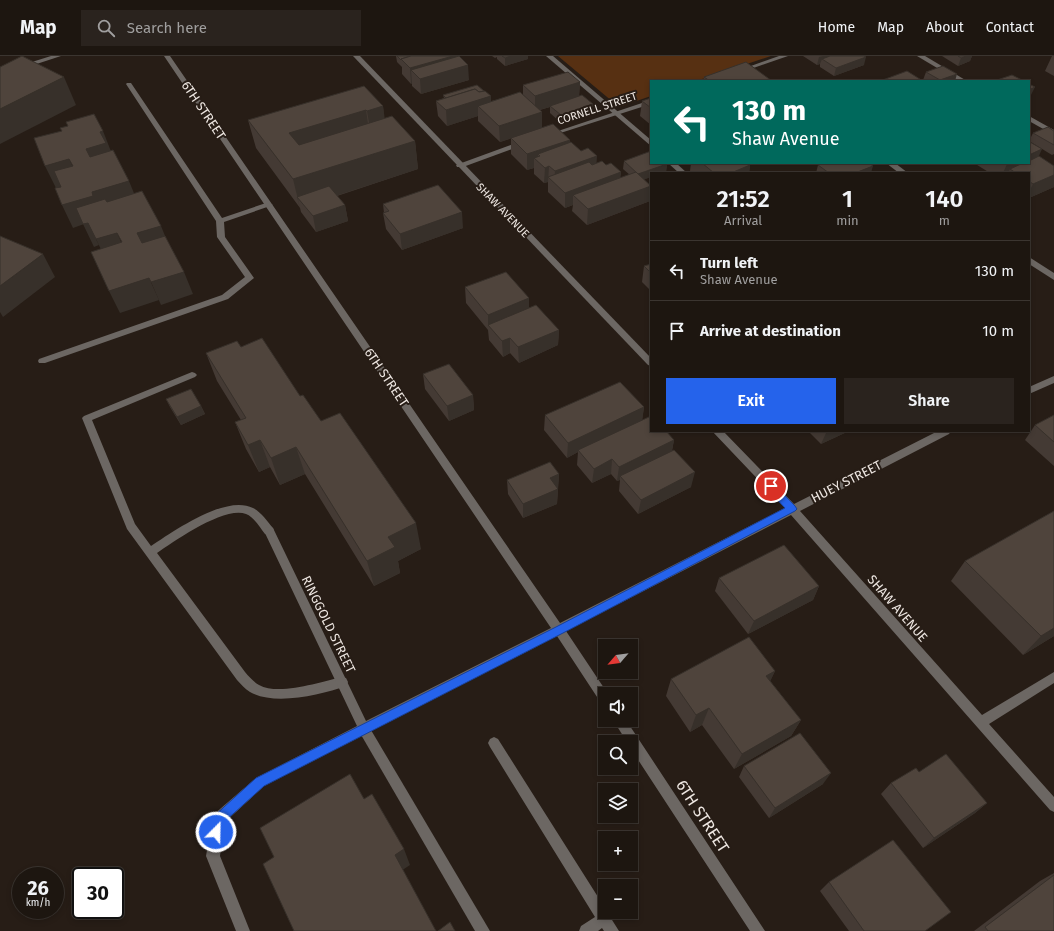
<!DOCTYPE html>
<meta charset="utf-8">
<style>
:root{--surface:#1d1610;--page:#2a231e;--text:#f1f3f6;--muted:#a09f9f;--line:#3b3530;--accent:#2563eb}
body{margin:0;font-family:"Fira Sans",sans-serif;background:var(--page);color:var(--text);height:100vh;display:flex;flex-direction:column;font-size:15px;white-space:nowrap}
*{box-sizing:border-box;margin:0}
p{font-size:13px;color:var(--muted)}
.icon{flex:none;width:22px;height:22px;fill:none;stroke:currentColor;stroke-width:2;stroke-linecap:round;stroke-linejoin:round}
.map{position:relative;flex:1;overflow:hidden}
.sheet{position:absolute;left:650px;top:116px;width:380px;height:260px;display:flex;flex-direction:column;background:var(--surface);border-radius:0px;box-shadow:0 2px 6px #0003,0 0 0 1px var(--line)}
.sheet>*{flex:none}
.top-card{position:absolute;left:650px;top:24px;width:380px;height:84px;border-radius:0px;box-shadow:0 2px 6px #0003,0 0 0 1px var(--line);background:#00695c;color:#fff;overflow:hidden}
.needle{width:26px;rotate:242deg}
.controls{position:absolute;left:598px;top:583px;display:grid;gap:8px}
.controls a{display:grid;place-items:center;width:40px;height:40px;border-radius:0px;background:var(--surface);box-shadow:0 2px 6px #0003,0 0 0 1px var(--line);font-size:20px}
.speed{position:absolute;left:12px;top:811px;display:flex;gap:8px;font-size:20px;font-weight:700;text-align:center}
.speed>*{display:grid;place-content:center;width:52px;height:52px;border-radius:50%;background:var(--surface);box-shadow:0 2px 6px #0003,0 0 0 1px var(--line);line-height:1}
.speed small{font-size:10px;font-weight:400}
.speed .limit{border:2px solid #111;border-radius:6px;background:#fff;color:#111}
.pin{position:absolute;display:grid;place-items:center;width:34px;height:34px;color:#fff;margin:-17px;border:2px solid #fff;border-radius:50%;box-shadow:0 1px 4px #0007}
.me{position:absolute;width:44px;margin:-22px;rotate:23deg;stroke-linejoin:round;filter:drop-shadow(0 0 3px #0008)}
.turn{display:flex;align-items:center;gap:14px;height:84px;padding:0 16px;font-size:18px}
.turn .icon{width:52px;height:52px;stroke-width:2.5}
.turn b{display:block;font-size:28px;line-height:34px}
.eta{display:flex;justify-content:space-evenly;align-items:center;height:68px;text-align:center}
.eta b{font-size:24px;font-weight:600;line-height:28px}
.primary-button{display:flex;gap:8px;margin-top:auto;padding:8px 16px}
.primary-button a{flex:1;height:46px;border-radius:0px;background:var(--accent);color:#fff;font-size:16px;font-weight:600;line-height:46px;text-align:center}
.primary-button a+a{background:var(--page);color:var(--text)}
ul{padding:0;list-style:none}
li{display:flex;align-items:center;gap:12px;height:60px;padding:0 16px;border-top:1px solid var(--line)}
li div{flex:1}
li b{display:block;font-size:15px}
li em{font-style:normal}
header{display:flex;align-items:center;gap:24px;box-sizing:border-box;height:56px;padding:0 20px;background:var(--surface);border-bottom:1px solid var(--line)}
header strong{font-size:19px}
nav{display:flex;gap:22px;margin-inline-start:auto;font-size:14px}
.search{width:280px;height:36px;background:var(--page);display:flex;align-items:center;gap:10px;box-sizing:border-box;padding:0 14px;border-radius:0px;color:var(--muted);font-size:15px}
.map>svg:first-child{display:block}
</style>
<header>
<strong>Map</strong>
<div class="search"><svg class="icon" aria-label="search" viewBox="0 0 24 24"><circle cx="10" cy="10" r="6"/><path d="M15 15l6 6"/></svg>Search here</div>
<nav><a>Home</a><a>Map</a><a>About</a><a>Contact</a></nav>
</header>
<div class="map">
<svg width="1054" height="875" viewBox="0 0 1054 875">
<rect width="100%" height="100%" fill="#271d16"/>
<polygon fill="#573012" points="558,0 771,0 696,25 651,25 651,40 619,51"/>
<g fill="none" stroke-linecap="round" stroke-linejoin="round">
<g fill="#6c6763" fill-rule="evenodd">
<polygon points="779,0 788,0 742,16 737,15"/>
<polygon points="917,0 925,0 967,25 959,25"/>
<polygon points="127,27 131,27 222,162 266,147 269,147 273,149 224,166 225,181 254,222 228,243 45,307 39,307 38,305 39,303 222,239 245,221 217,181 216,165 126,28"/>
<polygon points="651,44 651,48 551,80 546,79"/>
<polygon points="1029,60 1054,74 1054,79 1029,65"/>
<polygon points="519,86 525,86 526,88 463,111 457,111 456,109"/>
<path d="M192 316 195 317 197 319 195 321 92 364 135 468 151 490C174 475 226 438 253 452 261 456 267 465 273 472L274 475 273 478 269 479 265 478C260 472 254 461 246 458 224 450 175 485 157 497L245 616C249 621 254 626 259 629 279 640 320 626 342 621L346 622 348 626 346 630C321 639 274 650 250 636 245 633 241 628 237 624L127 473 82 362 84 360Z"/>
<polygon points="364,667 368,669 490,875 475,875 360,677 358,673 360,669"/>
<polygon points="494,681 498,683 605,852 605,856 607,856 619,875 604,875 602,872 598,875 579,875 581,870 595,861 490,691 488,687 490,683"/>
</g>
<g fill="#6c6763" fill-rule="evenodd">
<polygon points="51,0 61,0 0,20 0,16"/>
<polygon points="164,0 170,0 560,567 785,452 712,375 723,375 794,448 938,375 951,375 949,378 800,455 982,659 1054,616 1054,627 989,668 1054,741 1054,756 1050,754 791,459 566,575 608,638 605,638 605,648 601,647 557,580 264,730 224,767 220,800 250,875 236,875 206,800 213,759 256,722 357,670 264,475 265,472 269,471 273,472 366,665 551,572"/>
<polygon points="353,0 360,0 651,302 651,310 648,309"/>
<polygon points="546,0 553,0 651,84 651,90"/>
<polygon points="668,107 676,107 687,117 679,117"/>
<polygon points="886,107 895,107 908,117 899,117"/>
<polygon points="1029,201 1054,217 1054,224 1029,208"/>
<polygon points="1054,320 1054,327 1029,338 1029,331"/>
<polygon points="613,664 626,664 765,875 750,875 631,693 631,686 627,686"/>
</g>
</g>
<g fill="#443a34">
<polygon points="396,0 458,0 469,24 421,38 412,30 412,27 411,28 402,18 402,11 397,6"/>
<polygon points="492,0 528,0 528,3 505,10 497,3 497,1 495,2"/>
<polygon points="803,0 864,0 864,9 834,20 820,11 820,8 817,9"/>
<polygon points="942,0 972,0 970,5 958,10"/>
<polygon points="1052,0 1054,0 1054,20 1045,15"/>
<polygon points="926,16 955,25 926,25 923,24"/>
<polygon points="704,21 772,25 703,25"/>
<polygon points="580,26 579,40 593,56 561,67 550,57 550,51 540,54 542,56 542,72 500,86 478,65 478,60 447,70 438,60 436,45 444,42 443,39 491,45 523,39 523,29"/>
<polygon points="651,42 651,69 640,60 642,45"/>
<polygon points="383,50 384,63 415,85 418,113 337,140 345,149 348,165 316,176 301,156 300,152 256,92 248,64"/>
<polygon points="1054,75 1054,98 1052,99 1029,85 1033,77"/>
<polygon points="511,82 570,84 570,86 596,107 606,109 621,116 620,122 630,119 623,113 624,105 667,108 666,116 651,117 651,121 644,123 650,145 587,169 572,155 573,149 565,152 548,136 548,126 544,127 534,118 534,112 527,114 511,98"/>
<polygon points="1039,101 1054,110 1054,131 1029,142 1029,117 990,117 974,107 1029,107"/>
<polygon points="691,107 747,107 750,109 749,117 692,117 690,115"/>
<polygon points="818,109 871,117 816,117"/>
<polygon points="383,148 463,172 402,194 386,173 383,157 384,157"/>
<polygon points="651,208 651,235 642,226 644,210"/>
<polygon points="465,231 529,242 529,252 559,274 558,289 519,307 510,297 503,301 489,284 488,274 466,247"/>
<polygon points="241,291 300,340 321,365 421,493 398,505 400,517 374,530 305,418 280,429 270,411 259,416 246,393 235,366 241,364 217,325 206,297"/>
<polygon points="423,318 473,339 474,354 449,365 425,333"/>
<polygon points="166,343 201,350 205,358 181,369 170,351"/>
<polygon points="644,351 642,364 674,384 672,395 691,431 638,458 619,435 620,424 617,425 611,418 592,427 577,409 578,396 567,402 544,374 545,359"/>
<polygon points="1054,359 1054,410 1025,384 1035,369"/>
<polygon points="808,375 849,375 821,388"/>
<polygon points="559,418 557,448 523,462 508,438 507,424"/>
<polygon points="1054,455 1054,580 1023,599 951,525 965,505"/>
<polygon points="719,522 819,530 813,544 748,578 715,535"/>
<polygon points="775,615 770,625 801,664 791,680 734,713 702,669 690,676 666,640 671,623"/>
<polygon points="744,710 823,728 769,762 739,721"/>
<polygon points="919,716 987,747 975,757 923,792 881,738 891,727"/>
<polygon points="1054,817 1054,875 974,875 1040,825"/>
<polygon points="829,826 925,875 849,875 820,835"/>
</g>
<g fill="#37302a">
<polygon points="453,0 458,0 459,11 468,9 469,24 421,38 420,23 411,14 412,27 411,28 410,12"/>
<polygon points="511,0 528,0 528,3 505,10 505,2"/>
<polygon points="823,0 842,0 822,3 820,8 817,9 819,1"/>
<polygon points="966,0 972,0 970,5 958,10 961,2"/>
<polygon points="866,1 864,9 834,20 836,12"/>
<polygon points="957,18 955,25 940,25 940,24"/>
<polygon points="64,21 76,49 0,88 0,53"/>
<polygon points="580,26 579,41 550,50 550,51 535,55 535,40"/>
<polygon points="1035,31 1031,39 1029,40 1029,34"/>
<polygon points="491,40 491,56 478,50 478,60 447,70 446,54"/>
<polygon points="593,48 593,56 561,67 561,59"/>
<polygon points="383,50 387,79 372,84 367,55"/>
<polygon points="366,54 370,82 295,106 289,77"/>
<polygon points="542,56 542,72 500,86 499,70"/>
<polygon points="103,75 112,98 95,115 86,93 100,76"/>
<polygon points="570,84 570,99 540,100 538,98 538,106 534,102 534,112 527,114 527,98"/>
<polygon points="415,85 418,113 305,150 297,141 300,152 293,123"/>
<polygon points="1042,93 1035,109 1010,113 1008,117 1003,117 1007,108 1010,107 1029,107 1029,99"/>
<polygon points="597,100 596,115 554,127 555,115"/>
<polygon points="69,103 80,125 56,132 45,110"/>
<polygon points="667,108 666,116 663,117 651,117 651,121 638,126 638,118"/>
<polygon points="750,109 749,117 731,117"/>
<polygon points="549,110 548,126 544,127 545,112"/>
<polygon points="873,110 871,117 855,117"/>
<polygon points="621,116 619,132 573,139 573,149 565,152 565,137"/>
<polygon points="1054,119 1054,131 1029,142 1029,136 1033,128"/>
<polygon points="129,125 138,147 88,167 99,189 94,191 83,168 87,167 73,172 62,149 92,136"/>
<polygon points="651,130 650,145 587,169 588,153"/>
<polygon points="345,149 348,165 316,176 313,160"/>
<polygon points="462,156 463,172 402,194 400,178"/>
<polygon points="161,170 170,192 146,200 137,177"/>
<polygon points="117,177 127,199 107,206 96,183"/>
<polygon points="43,198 55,221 3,261 0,256 0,230"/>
<polygon points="184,216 193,238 161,249 151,226"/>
<polygon points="149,222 159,244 120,257 109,235"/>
<polygon points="529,242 529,258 488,269 488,259"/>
<polygon points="559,274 558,289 519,307 518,291"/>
<polygon points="510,282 510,297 503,301 502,285"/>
<polygon points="473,339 474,354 449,365 447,350"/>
<polygon points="201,350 205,358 181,369 177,361"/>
<polygon points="644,351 642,366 578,394 578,396 567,402 568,387"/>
<polygon points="827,375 849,375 821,388"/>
<polygon points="260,384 270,411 259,416 248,389"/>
<polygon points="674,384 671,399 620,420 620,424 617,425 619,411"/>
<polygon points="296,391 305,418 280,429 271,402"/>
<polygon points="612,403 611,418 592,427 594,413"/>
<polygon points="695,416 691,431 638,458 641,444"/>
<polygon points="559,418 557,448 523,462 523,448 550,422"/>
<polygon points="416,467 421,493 398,505 400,517 374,530 367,505 388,481"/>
<polygon points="819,530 813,544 748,578 754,565"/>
<polygon points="1054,572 1054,580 1023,599 1041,580"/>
<polygon points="775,615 767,632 766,620"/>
<polygon points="709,652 702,669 690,676 696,659"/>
<polygon points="801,664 791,680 734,713 742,698"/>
<polygon points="831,717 823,728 769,762 775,752"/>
<polygon points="987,747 975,757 923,792 934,782"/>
<polygon points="404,793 410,809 401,815 395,799"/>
</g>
<g fill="#4f443c" stroke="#37302a">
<polygon points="22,0 64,21 0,53 0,11"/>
<polygon points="397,0 411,0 401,3 401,4"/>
<polygon points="411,0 453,0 410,12 401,3"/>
<polygon points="459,0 468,9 420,23 411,14"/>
<polygon points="502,0 511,0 505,2"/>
<polygon points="830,0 864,0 866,1 836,12 822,3"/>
<polygon points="958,0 966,0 961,2"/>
<polygon points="746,6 772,25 710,25 704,21"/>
<polygon points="943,10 957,18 940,24 926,16"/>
<polygon points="907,15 923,25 880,25"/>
<polygon points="568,16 580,26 535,40 523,29"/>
<polygon points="1012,19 1024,25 998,25 997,24"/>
<polygon points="1029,28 1035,31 1029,34"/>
<polygon points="477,29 484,35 479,36 475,33 446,42 443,39"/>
<polygon points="364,30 383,50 367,55 366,54 289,77 299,89 392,60 415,85 293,123 248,64"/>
<polygon points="475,33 479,36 485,35 491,40 446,54 436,45"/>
<polygon points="520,36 542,56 499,70 478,50"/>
<polygon points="582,39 593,48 561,59 550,50"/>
<polygon points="651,42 651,52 642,45"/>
<polygon points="94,58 103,75 100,76 106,87 86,93 90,101 113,94 129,125 92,136 93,140 62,149 55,132 61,131 54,115 73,110 69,103 45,110 34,82 62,75 60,72 68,70 66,66"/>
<polygon points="553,68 570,84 527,98 511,82"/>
<polygon points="1048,71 1054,75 1054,89 1033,77"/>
<polygon points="571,86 581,95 588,92 597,100 555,115 549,110 545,112 534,102 540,100 538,98"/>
<polygon points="1029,86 1030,86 1042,93 1029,99"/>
<polygon points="651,95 651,107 666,107 667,108 638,118 624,105"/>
<polygon points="1039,100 1054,110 1054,119 1033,128 1029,125 1029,117 1016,117 1010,113 1023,107 1029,107 1029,105"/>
<polygon points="602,105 606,109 611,107 621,116 565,137 548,121 589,106 592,109"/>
<polygon points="702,107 747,107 750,109 731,117 714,117"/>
<polygon points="823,107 869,107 873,110 855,117 829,117 818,109"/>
<polygon points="636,116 651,130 588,153 573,139"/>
<polygon points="438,129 462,156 400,178 383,157 389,155 383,148"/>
<polygon points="329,130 345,149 313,160 297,141"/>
<polygon points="142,135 161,170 137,177 142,187 165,180 184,216 151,226 149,222 109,235 91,196 122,186 117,177 96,183 88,167 83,168 76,152 105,143 107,146"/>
<polygon points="0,180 43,198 0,230"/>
<polygon points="651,208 651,217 644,210"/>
<polygon points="506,216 529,242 488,259 465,231"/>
<polygon points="536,249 559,274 518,291 510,282 502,285 488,269"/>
<polygon points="262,282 300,340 303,339 321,365 340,357 416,467 388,481 395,491 367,505 296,391 271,402 260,384 248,389 235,366 246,362 206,297 237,285 241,291"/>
<polygon points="449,308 473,339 447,350 423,318"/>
<polygon points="620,326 644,351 568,387 545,359"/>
<polygon points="191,333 201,350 177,361 166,343"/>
<polygon points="1054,359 1054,386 1035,369"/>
<polygon points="651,360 651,375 666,375 674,384 619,411 612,403 594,413 578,394"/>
<polygon points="674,394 695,416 641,444 620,420"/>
<polygon points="550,406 559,418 550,422 558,433 523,448 507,424"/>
<polygon points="1054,455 1054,572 1041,580 965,505"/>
<polygon points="784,489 819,530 754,565 719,522"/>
<polygon points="749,581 775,615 766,620 801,664 742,698 709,652 696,659 671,623"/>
<polygon points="800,677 831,717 775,752 744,710"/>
<polygon points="946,698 987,747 934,782 891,727 916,712 919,716"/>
<polygon points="350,718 364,743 372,738 404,793 395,799 436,875 294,875 263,808 274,801 260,772"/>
<polygon points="893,784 951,856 925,875 864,875 829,826"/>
<polygon points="1054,819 1054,875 988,875 985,871"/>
<polygon points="450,866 455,875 438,875"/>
</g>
<polygon fill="#2563eb" stroke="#184099" points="771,427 774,428 795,450 797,453 795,455 563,577 264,730 223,767 220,781 216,782 212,781 210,776 214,760 256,722 556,571 785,452 767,433 766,430"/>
<g text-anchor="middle" stroke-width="4" stroke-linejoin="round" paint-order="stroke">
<g font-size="11" fill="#eee7e2" stroke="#271d16">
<text transform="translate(597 52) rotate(-18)" y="4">CORNELL STREET</text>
<text transform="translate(503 154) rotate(46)" y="4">SHAW AVENUE</text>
</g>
<g font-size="13" fill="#eee7e2" stroke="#271d16">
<text transform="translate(204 54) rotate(56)" y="5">6TH STREET</text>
<text transform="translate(387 321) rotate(56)" y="5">6TH STREET</text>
<text transform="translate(846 425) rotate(-27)" y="5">HUEY STREET</text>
<text transform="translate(898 552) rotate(49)" y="5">SHAW AVENUE</text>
<text transform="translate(329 568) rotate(64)" y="5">RINGGOLD STREET</text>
</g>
<g font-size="16" fill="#eee7e2" stroke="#271d16">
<text transform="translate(703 760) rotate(57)" y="6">6TH STREET</text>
</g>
</g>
</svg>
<div class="controls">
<a><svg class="needle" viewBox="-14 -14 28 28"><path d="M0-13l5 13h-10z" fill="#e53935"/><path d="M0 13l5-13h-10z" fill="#a09f9f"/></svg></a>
<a><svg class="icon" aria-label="sound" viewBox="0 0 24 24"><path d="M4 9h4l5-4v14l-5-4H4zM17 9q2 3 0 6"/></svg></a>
<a><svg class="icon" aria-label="search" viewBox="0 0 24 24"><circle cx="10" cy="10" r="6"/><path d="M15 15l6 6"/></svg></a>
<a><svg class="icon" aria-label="layers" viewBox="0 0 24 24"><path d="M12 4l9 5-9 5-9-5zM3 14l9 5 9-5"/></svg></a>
<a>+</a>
<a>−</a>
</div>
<div class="speed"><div>26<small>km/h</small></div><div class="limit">30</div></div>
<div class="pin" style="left:771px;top:430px;background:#d93025"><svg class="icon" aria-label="arrive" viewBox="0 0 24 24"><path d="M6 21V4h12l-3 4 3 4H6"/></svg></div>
<svg class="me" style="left:216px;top:776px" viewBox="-20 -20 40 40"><circle r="17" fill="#2563eb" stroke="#fff" stroke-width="3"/><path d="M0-11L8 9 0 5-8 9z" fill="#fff"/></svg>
<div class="top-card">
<div class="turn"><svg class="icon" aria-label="left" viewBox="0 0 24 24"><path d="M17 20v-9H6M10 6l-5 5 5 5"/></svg><div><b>130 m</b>Shaw Avenue</div></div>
</div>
<section class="sheet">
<div class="eta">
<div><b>21:52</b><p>Arrival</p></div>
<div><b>1</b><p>min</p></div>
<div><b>140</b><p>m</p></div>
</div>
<ul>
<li><svg class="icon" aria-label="left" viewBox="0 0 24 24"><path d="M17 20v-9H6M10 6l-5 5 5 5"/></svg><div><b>Turn left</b><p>Shaw Avenue</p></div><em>130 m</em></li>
<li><svg class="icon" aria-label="arrive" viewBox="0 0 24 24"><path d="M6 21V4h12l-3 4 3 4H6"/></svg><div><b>Arrive at destination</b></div><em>10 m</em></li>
</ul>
<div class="primary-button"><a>Exit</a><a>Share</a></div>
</section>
</div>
